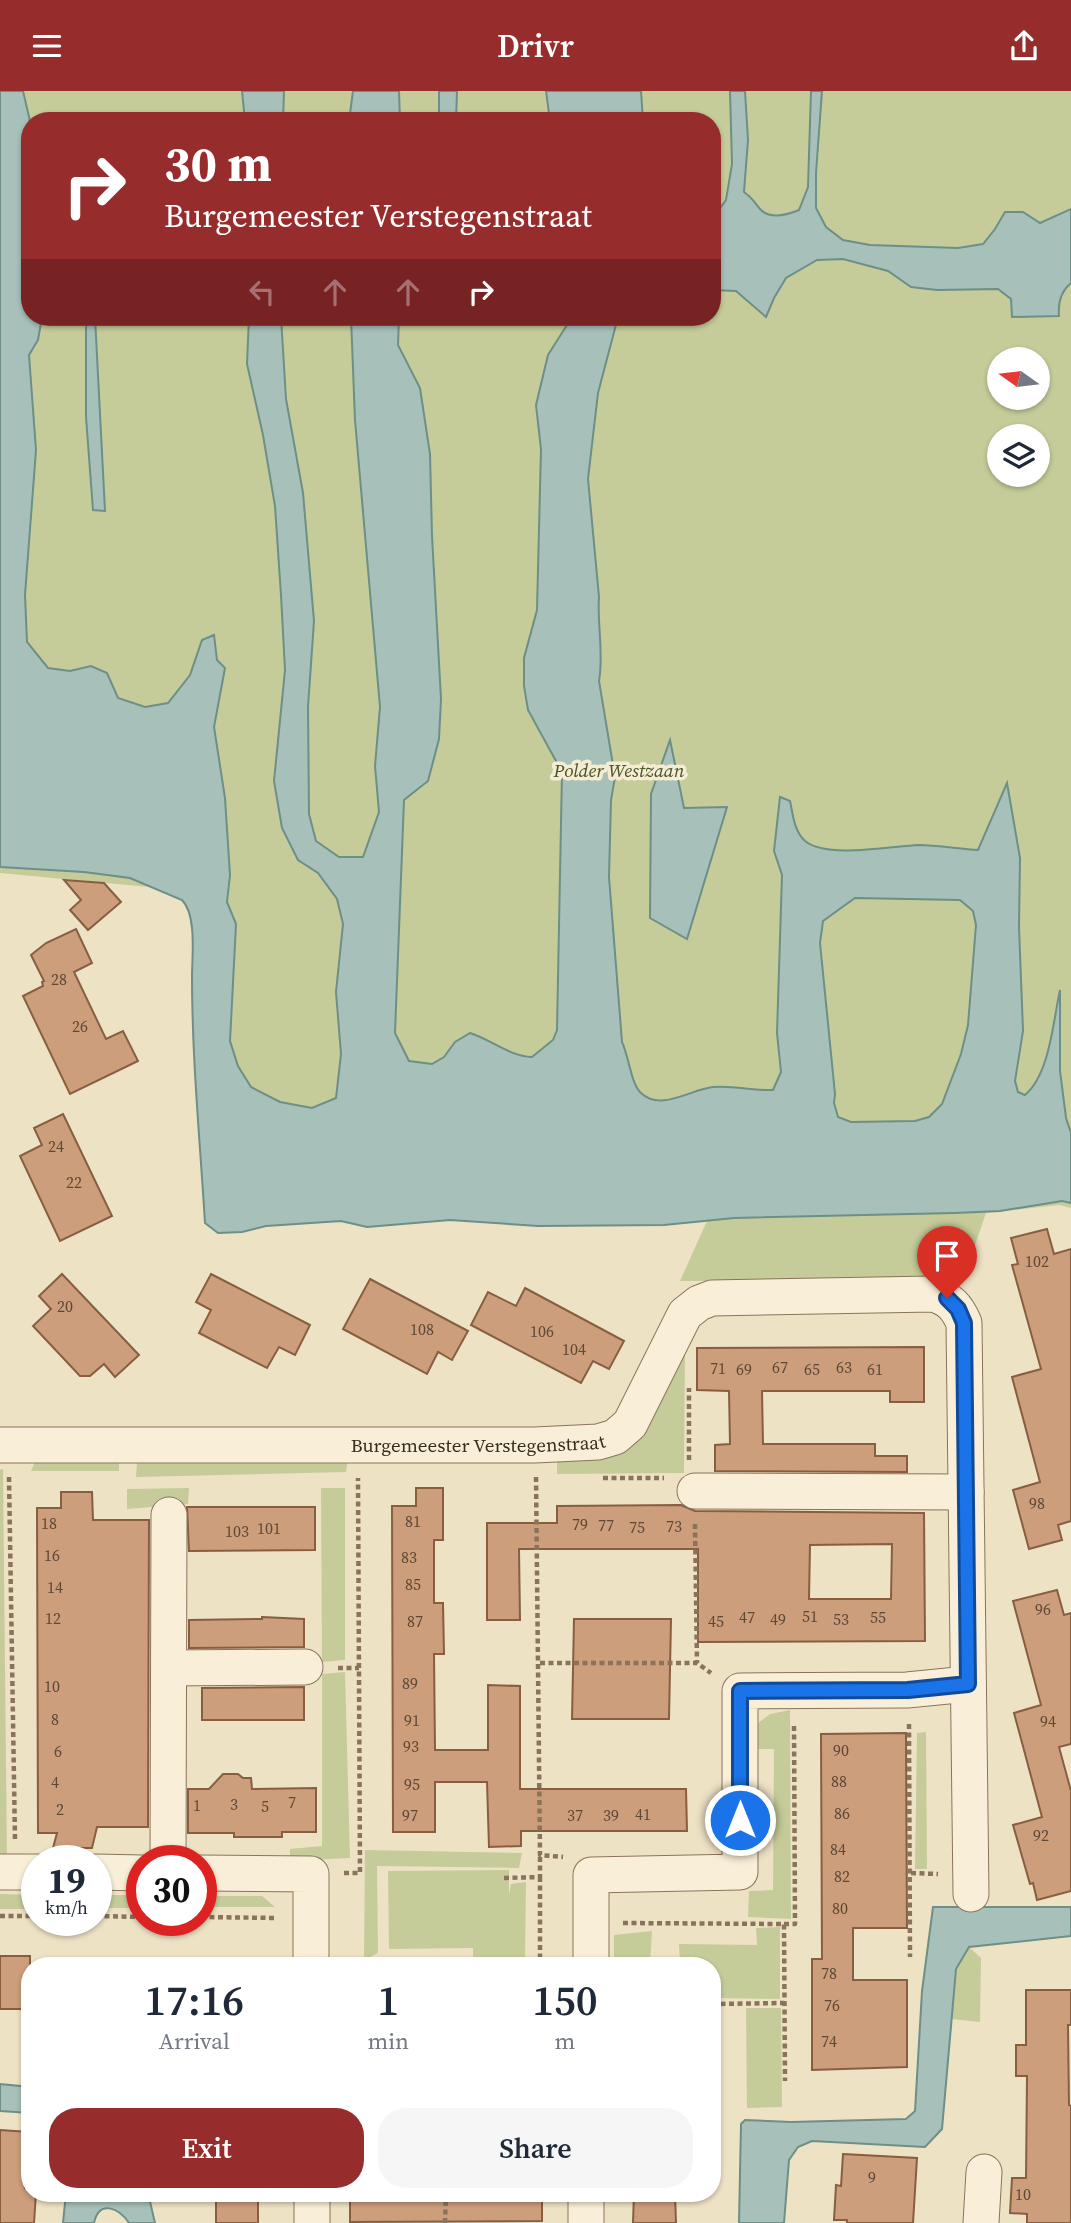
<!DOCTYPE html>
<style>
:root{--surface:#fff;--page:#f6f6f7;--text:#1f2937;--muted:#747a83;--accent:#972c2c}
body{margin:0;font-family:"Source Serif 4",serif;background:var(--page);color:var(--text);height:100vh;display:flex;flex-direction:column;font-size:26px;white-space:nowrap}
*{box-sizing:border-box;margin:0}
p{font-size:23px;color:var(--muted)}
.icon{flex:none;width:38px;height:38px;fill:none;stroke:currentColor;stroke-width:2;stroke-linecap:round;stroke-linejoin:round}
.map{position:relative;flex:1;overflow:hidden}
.drawer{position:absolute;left:21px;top:1866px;width:700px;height:245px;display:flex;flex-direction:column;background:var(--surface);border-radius:28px;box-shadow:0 2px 5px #0004}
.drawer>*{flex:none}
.hud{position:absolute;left:21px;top:21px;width:700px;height:214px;border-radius:28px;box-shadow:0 2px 5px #0004;background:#972c2c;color:#fff;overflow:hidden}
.needle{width:46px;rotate:284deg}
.buttons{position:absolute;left:987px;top:256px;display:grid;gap:14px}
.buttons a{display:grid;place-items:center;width:63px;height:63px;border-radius:50%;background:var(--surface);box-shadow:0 2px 5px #0004;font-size:35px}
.speed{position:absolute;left:21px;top:1754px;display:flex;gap:14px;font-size:35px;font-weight:700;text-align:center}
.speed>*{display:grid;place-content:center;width:91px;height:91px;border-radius:50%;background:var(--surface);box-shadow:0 2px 5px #0004;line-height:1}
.speed small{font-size:18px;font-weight:400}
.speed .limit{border:10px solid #d22;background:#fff;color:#111}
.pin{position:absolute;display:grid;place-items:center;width:60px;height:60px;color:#fff;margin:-72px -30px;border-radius:50% 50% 50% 0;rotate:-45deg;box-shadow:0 0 7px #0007}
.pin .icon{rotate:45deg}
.me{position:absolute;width:77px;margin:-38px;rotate:0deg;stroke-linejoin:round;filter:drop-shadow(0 0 5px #0008)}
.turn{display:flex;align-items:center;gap:24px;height:147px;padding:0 28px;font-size:32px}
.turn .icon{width:91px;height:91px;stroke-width:2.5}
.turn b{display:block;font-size:49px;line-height:60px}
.lanes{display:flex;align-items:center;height:66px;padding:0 28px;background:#0003;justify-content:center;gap:35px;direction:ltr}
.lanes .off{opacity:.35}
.eta{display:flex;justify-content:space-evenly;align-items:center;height:119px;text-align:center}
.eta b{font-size:42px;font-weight:600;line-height:49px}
.primary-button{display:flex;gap:14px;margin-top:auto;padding:14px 28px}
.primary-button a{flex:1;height:80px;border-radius:28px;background:var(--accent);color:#fff;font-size:28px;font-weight:600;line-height:80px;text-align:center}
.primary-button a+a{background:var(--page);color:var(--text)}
header{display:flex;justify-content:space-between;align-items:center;height:91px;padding:0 28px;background:var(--accent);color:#fff;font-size:32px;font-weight:600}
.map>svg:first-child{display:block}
</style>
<header><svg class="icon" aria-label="menu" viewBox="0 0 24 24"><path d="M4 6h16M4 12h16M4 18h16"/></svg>Drivr<svg class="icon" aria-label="share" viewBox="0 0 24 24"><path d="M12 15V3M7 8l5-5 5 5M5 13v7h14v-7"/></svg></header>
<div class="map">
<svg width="1071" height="2132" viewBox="0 0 1071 2132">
<rect width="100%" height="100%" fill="#eee2c5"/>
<g fill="#c5cc99" fill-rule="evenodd">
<path d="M0 0H1071V1117L1059 1114 986 1122 963 1189 680 1190 707 1130 655 1133H527L450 1128 341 1129 266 1135 192 842 188 815 181 799 0 782ZM30 30H712V226H30ZM999 268H1038V306H999ZM999 345H1038V383H999Z"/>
<polygon points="685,1258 684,1382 557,1383 557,1362 627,1357"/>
<polygon points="119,1365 119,1380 31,1380 37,1366"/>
<polygon points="348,1369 346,1381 136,1386 137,1371"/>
<polygon points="3,1378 7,1773 0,1767 0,1379"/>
<polygon points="189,1397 188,1413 127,1418 127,1398"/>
<polygon points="321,1397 345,1397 345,1569 322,1571"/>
<polygon points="345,1581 350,1767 290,1770 290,1758 322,1755 322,1583"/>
<polygon points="790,1619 791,1828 748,1826 749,1800 773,1799 774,1658 750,1658 753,1636 770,1623"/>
<polygon points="926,1641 927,1778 915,1778 917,1642"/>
<polygon points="365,1759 522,1762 519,1777 377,1775 378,1862 364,1869"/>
<polygon points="509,1779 509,1804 511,1793 526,1791 525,1869 473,1866 473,1857 389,1858 388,1780"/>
<polygon points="0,1803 37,1804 37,1818 0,1818"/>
<rect x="96" y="1804" width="46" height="13"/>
<polygon points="201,1805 262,1805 275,1816 201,1816"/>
<polygon points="780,1836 780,1908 712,1907 712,1874 680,1874 679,1853 757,1854 756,1837"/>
<polygon points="652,1840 650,1874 614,1874 614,1844"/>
<polygon points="969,1856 981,1867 980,1931 952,1928 956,1878"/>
<polygon points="746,1917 781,1917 782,2016 747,2017"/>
</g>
<g fill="#a7c1ba" stroke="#6d8f87" stroke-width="2" fill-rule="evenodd">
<path d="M0 0H23L30 30V226H42L38 249 29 264 36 359 25 504 27 551 48 577 70 580 91 575 107 582 118 607 145 616 168 612 190 584 202 549 214 544 217 569 225 577 214 636 225 707 230 784 227 811 236 833 230 950 238 975 251 996 280 1011 312 1017 336 1007 341 963 336 901 343 833 337 808 318 782 298 769 282 737 274 690 285 579 281 504 275 415 263 344 247 273 249 226H281L286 308 303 402 314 530 308 616 309 723 316 750 339 766H363L379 721 375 675 380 616 355 329 351 226H399L398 254 420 297 430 363 432 445 441 608 439 648 428 690 404 709 395 942 409 970 432 973 444 966 455 951 470 942C492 949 509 965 532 966L553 949 557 939 562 681 528 619 524 595V567L537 519 541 358 536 314 548 264 567 234 568 226H618L598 302 588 388 599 506C597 534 604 562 599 590L615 686 611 709 609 786 622 951C629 966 631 993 641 1002 661 1021 691 998 713 996 733 994 754 1000 773 999L781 981 777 942 782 784 774 760 780 706 790 710C793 724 794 740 805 750 827 768 892 755 918 754 938 754 959 758 978 759L1007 692 1020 767 1019 836 1023 940 1015 990 1018 1001 1025 1004C1050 983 1053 930 1060 899V980L1066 1027 1071 1042V1112L1062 1110 1000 1120 955 1122 734 1127 664 1134 538 1135 450 1129 367 1136 341 1130 266 1135 242 1141 218 1142 205 1132C200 1050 192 968 192 886 192 866 197 824 182 809L130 787 84 781 0 776ZM855 807 960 809 973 820 976 834 968 934 961 963 942 1013 929 1026 915 1030 851 1031 838 1026 834 1012 835 1003 820 852 823 830Z"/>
<polygon points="242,0 284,0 283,30 245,30"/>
<polygon points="353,0 399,0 400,30 349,30"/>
<polygon points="439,0 457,0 456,30 439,30"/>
<polygon points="546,0 641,0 643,30 550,30"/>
<path d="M730 0H745L748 49 744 101C753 107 753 110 760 118 770 129 787 124 799 119L808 96 811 0H822L816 82V117L826 136 843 149 870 154 958 157 983 153 995 138 1005 121H1023L1040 132 1071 118V192C1061 200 1058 213 1059 225L1012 226 1011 208 998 198 937 199 911 196 888 180 843 168 817 169 786 187 774 207 766 226 736 200 712 199V128L726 109 732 73Z"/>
<polygon points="86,226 95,226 105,420 93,419 86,326"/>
<polygon points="670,649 684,717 727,716 687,848 650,827 651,703"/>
<polygon points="933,1816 1071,1816 1071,1845 969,1856 956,1878 942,2038 925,2056 812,2050 798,2056 789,2069 784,2132 739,2132 741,2033 745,2029 791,2031 906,2028 915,2020 922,1900"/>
<polygon points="0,1993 30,1996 30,2022 0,2020"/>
<path d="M66 2102H148L155 2132H129C119 2117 99 2108 94 2132H63Z"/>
</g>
<g fill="#cc9e7b" stroke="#885e41" stroke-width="2" fill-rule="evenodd">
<polygon points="64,789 104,792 121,811 88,839 70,819 81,809"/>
<polygon points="76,838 92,872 74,881 106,948 123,940 138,970 70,1003 23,905 43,895 42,891 44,890 31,864 46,852"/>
<polygon points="63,1023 112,1125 60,1150 20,1065 42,1054 34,1037"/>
<polygon points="1047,1138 1054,1163 1071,1158 1071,1430 1058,1434 1062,1449 1029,1458 1013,1399 1040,1391 1012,1286 1041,1278 1012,1174 1018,1173 1011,1147"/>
<polygon points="62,1183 139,1264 115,1286 104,1273 90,1285 80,1285 33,1235 51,1218 39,1205"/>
<polygon points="211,1183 310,1234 295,1264 279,1256 267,1277 199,1242 211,1219 196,1211"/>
<polygon points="370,1188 468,1240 452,1269 438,1261 427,1283 343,1238"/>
<polygon points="525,1197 624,1250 609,1278 593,1270 581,1292 471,1234 488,1201 516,1215"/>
<polygon points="924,1256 924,1311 890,1311 890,1300 762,1300 763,1353 875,1353 875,1365 907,1365 907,1381 715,1380 715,1354 730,1353 729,1300 697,1299 697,1257"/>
<polygon points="416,1397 443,1397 443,1449 434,1449 434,1512 443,1512 444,1563 434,1563 435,1659 488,1659 488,1594 520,1595 520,1698 686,1698 687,1740 521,1740 521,1755 489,1756 487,1691 435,1691 435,1741 393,1741 392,1415 416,1415"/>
<polygon points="61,1401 92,1401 93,1429 149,1429 148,1736 97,1736 92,1757 53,1757 57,1742 38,1742 37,1417 61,1417"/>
<path d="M681 1414 695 1420 924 1422 925 1550 698 1551V1458H519L520 1529H487V1432H557V1415ZM892 1453 891 1508H809L810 1454Z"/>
<polygon points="187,1416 315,1416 315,1459 189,1460"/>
<polygon points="1057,1499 1064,1524 1071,1522 1071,1653 1059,1656 1071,1700 1071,1800 1037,1809 1033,1792 1030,1793 1013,1734 1042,1726 1014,1622 1041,1614 1013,1510"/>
<polygon points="262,1526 304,1528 304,1556 189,1557 189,1529 262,1528"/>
<polygon points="574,1528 671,1528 669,1628 572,1628"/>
<polygon points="304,1596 304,1629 202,1629 202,1597"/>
<polygon points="906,1642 907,1837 853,1837 853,1889 907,1889 907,1976 812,1979 812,1868 822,1868 821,1643"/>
<polygon points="223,1683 238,1683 243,1687 251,1687 252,1698 316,1697 316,1741 282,1741 282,1746 234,1746 234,1742 188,1742 188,1698 209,1698"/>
<rect x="0" y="1865" width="30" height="53"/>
<polygon points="1026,1899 1071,1899 1071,1934 1068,1934 1069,2014 1071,2015 1071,2132 1027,2132 1027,2123 1010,2122 1012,2087 1026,2087 1027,1985 1016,1985 1016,1954 1026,1954"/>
<polygon points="0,2039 29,2041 25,2097 30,2097 30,2102 36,2102 34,2132 0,2132"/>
<polygon points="843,2063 917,2067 913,2132 847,2132 847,2129 834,2129 836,2094 841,2095"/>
<rect x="216" y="2102" width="42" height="30"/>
<polygon points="350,2102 542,2102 542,2130 350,2131"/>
<polygon points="634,2102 675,2102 676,2132 633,2132"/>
</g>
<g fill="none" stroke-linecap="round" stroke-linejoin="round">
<g stroke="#89745b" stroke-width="37">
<g id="minor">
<path id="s1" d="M0 1354H535L598 1351 615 1346 630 1333 685 1223 699 1212 712 1207 933 1203C950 1208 957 1216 964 1232L971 1803"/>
<polyline points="695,1400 966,1401"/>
<polyline points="170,1577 305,1576"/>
<polyline points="168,1769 169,1424"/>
<polyline points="0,1781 37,1781"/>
<polyline points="96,1781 142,1782"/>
<polyline points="201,1782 311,1783 311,1874"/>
<polyline points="591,1874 591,1784 740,1781 740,1600 907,1599 968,1593"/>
<polyline points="312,2102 312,2132"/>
<polyline points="586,2132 586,2102"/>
<polyline points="981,2132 984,2081"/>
</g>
</g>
<g stroke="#89745b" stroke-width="4.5" stroke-dasharray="5 3.5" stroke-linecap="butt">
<polyline points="689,1369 689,1297"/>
<polyline points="9,1386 15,1749"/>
<polyline points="536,1386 540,1764 563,1766"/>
<polyline points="603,1387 664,1387"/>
<polyline points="695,1433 697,1572"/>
<polyline points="540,1572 697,1572 711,1582"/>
<polyline points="338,1577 359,1577"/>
<polyline points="909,1633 910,1866"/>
<polyline points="344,1782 360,1782 358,1387"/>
<polyline points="911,1782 938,1783"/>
<polyline points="540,1786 540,1874"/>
<polyline points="504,1787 540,1786 540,1764"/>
<polyline points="0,1825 37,1825"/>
<polyline points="96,1825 142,1826"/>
<polyline points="201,1826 277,1827"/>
<polyline points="623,1832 784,1833 785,1990"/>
<polyline points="784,1833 795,1833 794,1632"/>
<polyline points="712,1913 784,1912"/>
<polyline points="445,2132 446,2102"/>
</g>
<use href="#minor" stroke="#f9efd8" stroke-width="35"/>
</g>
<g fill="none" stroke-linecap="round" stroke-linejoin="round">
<g stroke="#114b97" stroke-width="18">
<polyline id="route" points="740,1729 740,1600 908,1599 968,1593 964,1232 958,1218 947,1207"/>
</g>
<use href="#route" stroke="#1a73e8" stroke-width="12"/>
</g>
<g text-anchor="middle" stroke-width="7" stroke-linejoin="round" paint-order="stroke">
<g font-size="16" fill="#5e4836">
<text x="59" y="894">28</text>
<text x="80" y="941">26</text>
<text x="56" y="1061">24</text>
<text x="74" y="1097">22</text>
<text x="1037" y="1176">102</text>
<text x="65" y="1221">20</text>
<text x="422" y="1244">108</text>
<text x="542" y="1246">106</text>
<text x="574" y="1264">104</text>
<text x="780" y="1282">67</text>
<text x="844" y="1282">63</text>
<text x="718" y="1283">71</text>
<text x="744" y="1284">69</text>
<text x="812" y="1284">65</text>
<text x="875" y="1284">61</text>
<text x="1037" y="1418">98</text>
<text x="413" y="1436">81</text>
<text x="49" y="1438">18</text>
<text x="580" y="1439">79</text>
<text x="606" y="1440">77</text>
<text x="674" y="1441">73</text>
<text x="637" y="1442">75</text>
<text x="269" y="1443">101</text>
<text x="237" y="1446">103</text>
<text x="52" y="1470">16</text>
<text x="409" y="1472">83</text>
<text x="413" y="1499">85</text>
<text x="55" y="1502">14</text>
<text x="1043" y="1524">96</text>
<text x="810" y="1531">51</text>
<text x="747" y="1532">47</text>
<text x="878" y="1532">55</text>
<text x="53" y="1533">12</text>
<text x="778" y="1534">49</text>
<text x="841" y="1534">53</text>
<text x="415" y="1536">87</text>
<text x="716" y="1536">45</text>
<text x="410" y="1598">89</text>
<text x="52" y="1601">10</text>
<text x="55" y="1634">8</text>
<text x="412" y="1635">91</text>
<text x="1048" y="1636">94</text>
<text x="411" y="1661">93</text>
<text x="841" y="1665">90</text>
<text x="58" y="1666">6</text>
<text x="839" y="1696">88</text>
<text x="55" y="1697">4</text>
<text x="412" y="1699">95</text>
<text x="292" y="1717">7</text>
<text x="234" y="1719">3</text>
<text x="197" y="1720">1</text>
<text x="265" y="1721">5</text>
<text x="60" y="1724">2</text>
<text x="842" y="1728">86</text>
<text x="643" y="1729">41</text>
<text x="410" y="1730">97</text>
<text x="575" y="1730">37</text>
<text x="611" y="1730">39</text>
<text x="1041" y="1750">92</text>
<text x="838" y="1764">84</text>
<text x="842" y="1791">82</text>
<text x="840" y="1823">80</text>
<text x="829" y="1888">78</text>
<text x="832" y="1920">76</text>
<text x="829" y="1956">74</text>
<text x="872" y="2092">9</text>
<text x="1023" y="2109">10</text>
</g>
<g font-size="19" font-style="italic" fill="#485526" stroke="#f5ecd4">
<text x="619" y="686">Polder Westzaan</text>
</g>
<g font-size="19" fill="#392c1f" stroke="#f5ecd4">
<text dy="7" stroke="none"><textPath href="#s1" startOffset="478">Burgemeester Verstegenstraat</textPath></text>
</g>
</g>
</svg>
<div class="buttons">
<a><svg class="needle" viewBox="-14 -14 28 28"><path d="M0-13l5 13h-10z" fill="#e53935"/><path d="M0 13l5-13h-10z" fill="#747a83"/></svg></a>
<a><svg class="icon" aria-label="layers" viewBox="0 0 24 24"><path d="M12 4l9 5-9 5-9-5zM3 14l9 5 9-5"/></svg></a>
</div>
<div class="speed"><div>19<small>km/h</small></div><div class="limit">30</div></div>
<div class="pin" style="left:947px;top:1207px;background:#d93025"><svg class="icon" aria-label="arrive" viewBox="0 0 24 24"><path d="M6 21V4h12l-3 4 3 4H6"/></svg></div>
<svg class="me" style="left:740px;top:1729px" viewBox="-20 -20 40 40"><circle r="17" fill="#1a73e8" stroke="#fff" stroke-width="3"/><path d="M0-11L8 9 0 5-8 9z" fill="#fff"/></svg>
<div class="hud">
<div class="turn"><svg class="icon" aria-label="right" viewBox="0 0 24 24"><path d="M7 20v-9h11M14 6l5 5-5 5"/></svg><div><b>30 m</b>Burgemeester Verstegenstraat</div></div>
<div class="lanes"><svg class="icon off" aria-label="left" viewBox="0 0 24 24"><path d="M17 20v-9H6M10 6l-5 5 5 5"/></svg><svg class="icon off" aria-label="ahead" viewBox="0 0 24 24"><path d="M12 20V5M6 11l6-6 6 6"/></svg><svg class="icon off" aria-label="ahead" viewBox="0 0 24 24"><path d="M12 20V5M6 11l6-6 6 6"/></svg><svg class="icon" aria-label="right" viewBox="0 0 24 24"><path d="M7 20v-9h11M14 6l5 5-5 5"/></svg></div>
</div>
<section class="drawer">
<div class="eta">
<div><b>17:16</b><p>Arrival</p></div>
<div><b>1</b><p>min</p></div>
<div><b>150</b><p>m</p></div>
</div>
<div class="primary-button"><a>Exit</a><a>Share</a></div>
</section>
</div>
